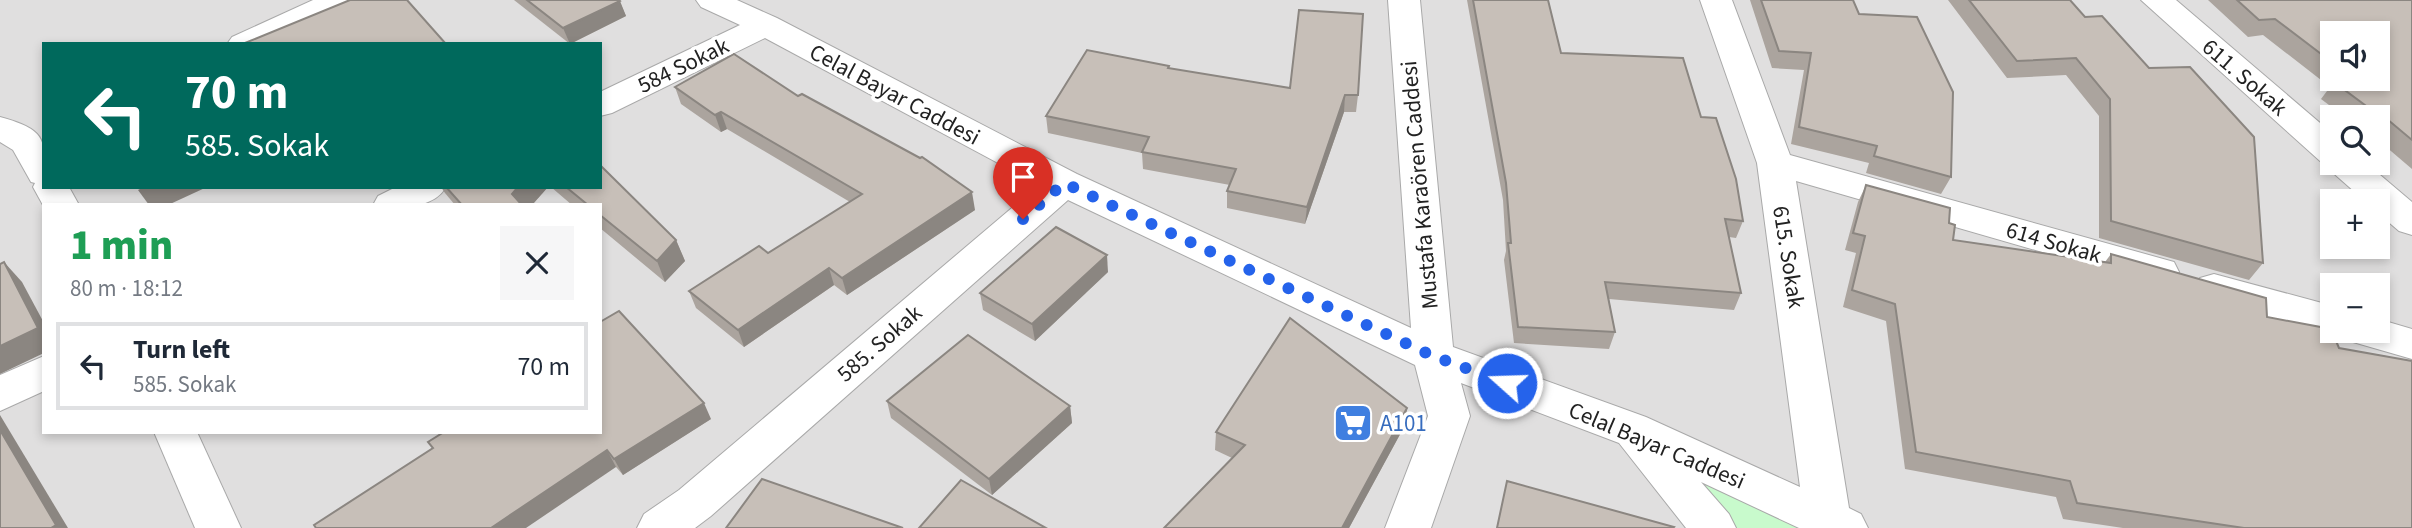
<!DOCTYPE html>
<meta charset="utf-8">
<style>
:root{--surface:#fff;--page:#f6f6f7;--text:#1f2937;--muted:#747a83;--line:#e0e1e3}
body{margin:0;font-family:"Source Sans 3",sans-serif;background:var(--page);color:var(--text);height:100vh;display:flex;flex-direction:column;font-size:26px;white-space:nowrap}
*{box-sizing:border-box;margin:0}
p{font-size:23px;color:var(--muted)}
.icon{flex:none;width:38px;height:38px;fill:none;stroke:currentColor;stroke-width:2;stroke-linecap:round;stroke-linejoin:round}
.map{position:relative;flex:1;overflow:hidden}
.sheet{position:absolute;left:42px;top:203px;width:560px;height:231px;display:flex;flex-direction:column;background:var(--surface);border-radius:0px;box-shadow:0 4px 10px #0003}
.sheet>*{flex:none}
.hud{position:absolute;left:42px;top:42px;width:560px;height:147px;border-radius:0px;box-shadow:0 4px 10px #0003;background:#00695c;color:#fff;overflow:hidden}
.tools{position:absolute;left:2320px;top:21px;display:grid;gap:14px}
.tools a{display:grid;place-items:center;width:70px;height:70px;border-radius:0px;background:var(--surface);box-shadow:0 4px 10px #0003;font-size:35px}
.pin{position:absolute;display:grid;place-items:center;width:60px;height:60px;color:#fff;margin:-72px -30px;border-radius:50% 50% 50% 0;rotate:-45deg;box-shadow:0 0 7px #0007}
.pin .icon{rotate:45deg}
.me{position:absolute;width:77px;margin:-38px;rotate:290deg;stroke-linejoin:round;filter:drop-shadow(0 0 5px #0008)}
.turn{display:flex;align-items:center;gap:24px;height:147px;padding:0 28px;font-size:32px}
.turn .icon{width:91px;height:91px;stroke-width:2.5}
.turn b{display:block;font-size:49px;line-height:60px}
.round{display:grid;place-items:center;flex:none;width:74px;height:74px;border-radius:0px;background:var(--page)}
.head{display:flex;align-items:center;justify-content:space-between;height:119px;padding:0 28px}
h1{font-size:42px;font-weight:800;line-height:52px;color:#1e9e55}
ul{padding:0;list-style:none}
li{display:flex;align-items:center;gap:21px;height:88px;margin:0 14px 10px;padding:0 14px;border:4px solid var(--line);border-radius:0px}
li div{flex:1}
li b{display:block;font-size:26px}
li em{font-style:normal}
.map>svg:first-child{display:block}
</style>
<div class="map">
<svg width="2412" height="528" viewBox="0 0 2412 528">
<rect width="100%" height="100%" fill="#f2efe9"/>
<path fill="#e0dfdf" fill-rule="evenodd" d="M0 0H2412V528H0ZM2333 33H2378V79H2333ZM44 44H600V187H44ZM2333 117H2378V163H2333ZM2333 201H2378V247H2333ZM44 205H600V432H44ZM2333 285H2378V331H2333Z"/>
<polygon fill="#c8facc" points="1631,429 1845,528 1713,528"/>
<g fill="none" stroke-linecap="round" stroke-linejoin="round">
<g stroke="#a9a9a9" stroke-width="2">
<g id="minor">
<polygon points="313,0 355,0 350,7 270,44 227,44 232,37"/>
<polygon points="696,0 737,0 777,18 1077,174 1411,328 1388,0 1420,0 1453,347 1646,417 1800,487 1757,163 1700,0 1732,0 1790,155 2174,262 2179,272 2174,282 2160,286 1796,181 1849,508 1861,514 1868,528 1799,528 1701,482 1729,514 1736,528 1686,528 1619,443 1461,383 1470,416 1431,528 1385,528 1428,416 1415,365 1068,200 711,516 695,528 637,528 644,514 679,490 1039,185 765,38 612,113 600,116 600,92 740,25 701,7"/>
<polygon points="2141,0 2176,0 2333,134 2333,163 2366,163 2412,202 2412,235 2399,231 2378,213 2378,201 2365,201 2331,171 2326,163 2320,161"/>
<path d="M0 117C51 131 44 141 44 187H69L79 205H44V207L33 187 35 183 31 182 13 150 0 142Z"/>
<path d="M396 187H446C431 212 398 205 373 205L378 196Z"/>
<polygon points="2214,274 2333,306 2333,331 2378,331 2378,319 2412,329 2412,359 2353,342 2347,332 2333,336 2200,298 2194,288 2200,278"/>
<polygon points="44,356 44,391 0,411 0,375"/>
<polygon points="154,432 197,432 241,528 195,528"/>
</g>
</g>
<use href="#minor" fill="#fff" fill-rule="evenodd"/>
</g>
<g fill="#aba49e" fill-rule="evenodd">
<polygon points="514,0 619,0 626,16 570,44"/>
<polygon points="1467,0 1548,0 1561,53 1701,117 1743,221 1736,238 1729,237 1741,293 1734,310 1609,299 1615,332 1609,349 1514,343 1504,260 1506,251 1503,200"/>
<polygon points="1750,0 1853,0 1859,14 1951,177 1941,194 1866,173 1869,163 1791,144 1804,70 1772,68"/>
<polygon points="1948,0 2070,0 2263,263 2249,280 2099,238 2099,116 2066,75 2007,78"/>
<path d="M2208 0H2412V169L2378 140V117H2345L2321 99 2330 87 2263 35 2248 37ZM2333 33 2378 79H2333Z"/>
<polygon points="1169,68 1290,88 1358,95 1356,112 1344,112 1305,224 1227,208 1227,191 1230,185 1143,169 1142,153 1048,133 1046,116"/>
<polygon points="675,87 798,96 975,210 847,295 834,285 744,347 696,308 689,291 768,253 850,202 727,129 721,132 681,104"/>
<polygon points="1866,185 1949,223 1953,240 2105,262 2111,254 2267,317 2412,528 2123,528 2063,519 2056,497 1905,469 1886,321 1843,307 1856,253 1845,250 1858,202"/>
<polygon points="441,187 548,187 532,205 455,205 445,193"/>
<polygon points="551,187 600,187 676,240 685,261 665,282 600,228 600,205 572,205"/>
<polygon points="1108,272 1035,341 983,310 980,293"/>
<polygon points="887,401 1070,406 1072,423 992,495 891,418"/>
<polygon points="1407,408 1404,427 1349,528 1164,528 1232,458 1215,450 1216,432"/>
<polygon points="711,419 623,475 616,467 433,449 428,442"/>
</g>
<g fill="#8b8681">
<polygon points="620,1 626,16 570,44 563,28"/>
<polygon points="1345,95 1344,112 1305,224 1307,207"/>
<polygon points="721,112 727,129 721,132 715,115"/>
<polygon points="144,187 207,187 168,205 149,205 138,190"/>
<polygon points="518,187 548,187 532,205 517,205 512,194"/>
<polygon points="972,192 975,210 847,295 842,278"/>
<polygon points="676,240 685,261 665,282 657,261"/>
<polygon points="1107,255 1108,272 1035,341 1032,324"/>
<polygon points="4,262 22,282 44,323 44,353 0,374 0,346"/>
<polygon points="829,268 834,285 744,347 738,330"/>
<polygon points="704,403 711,419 623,475 614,459"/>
<polygon points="1070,406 1072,423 992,495 989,479"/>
<polygon points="1407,408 1404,427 1349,528 1342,528"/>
<polygon points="0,415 68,528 51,528 0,430"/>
<polygon points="607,450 616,467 526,528 491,528"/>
</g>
<g fill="#c7bfb8" stroke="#8b8681" stroke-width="2">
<polygon points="350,0 407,0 446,44 245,43"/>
<polygon points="527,0 619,0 620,1 563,28"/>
<polygon points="1473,0 1548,0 1561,53 1683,58 1701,117 1716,118 1736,179 1743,221 1725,219 1741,293 1605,282 1615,332 1518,327 1508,243 1511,243 1506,183"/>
<polygon points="1761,0 1853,0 1859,14 1917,17 1953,92 1951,177 1874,156 1877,146 1799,127 1811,53 1779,51"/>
<polygon points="1969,0 2070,0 2085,17 2102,16 2149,68 2190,67 2254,137 2263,263 2111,221 2110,99 2076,58 2017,61"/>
<polygon points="2237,0 2412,0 2412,140 2381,114 2377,114 2334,82 2353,79 2378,79 2378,33 2333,33 2333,63 2275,19 2259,20"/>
<polygon points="1299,10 1363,14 1358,95 1345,95 1307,207 1227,191 1236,169 1142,152 1149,137 1046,116 1087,50 1169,66 1168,68 1290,88"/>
<polygon points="734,54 798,96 802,94 920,158 922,157 972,192 842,278 829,268 738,330 689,291 759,246 768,253 862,194 721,112 715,115 675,87"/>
<polygon points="600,165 676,240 657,261 600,215 600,205 588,205 566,187 600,187"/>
<polygon points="1866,185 1950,208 1949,223 1955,225 1953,240 2111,263 2111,254 2266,298 2267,317 2331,329 2339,348 2412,361 2412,528 2244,528 2077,503 2070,481 1916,452 1895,304 1852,290 1865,236 1853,233"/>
<polygon points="446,187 518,187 512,194 522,205 462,205"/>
<polygon points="1056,227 1107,255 1032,324 980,293"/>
<polygon points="4,262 38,328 0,346 0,264"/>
<polygon points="619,311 704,403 614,459 607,450 491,528 316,528 314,525 433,448 428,442 444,432 600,432 600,322"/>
<polygon points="1290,318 1407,408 1342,528 1164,528 1245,445 1216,432"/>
<polygon points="968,335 1070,406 989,479 887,401"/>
<polygon points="0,430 56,525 51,528 0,528"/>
<polygon points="762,479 903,528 726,528"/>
<polygon points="961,480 1046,528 919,528"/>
<polygon points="1507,481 1674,527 1673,528 1497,528"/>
</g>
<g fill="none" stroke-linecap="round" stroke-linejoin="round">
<polyline stroke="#2563eb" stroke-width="12" stroke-dasharray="0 21.6" points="1023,219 1064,183 1433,356 1507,383"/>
</g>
<defs>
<g id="supermarket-square" transform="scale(2.0125)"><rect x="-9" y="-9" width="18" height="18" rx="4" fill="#3f7fe0" stroke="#fff"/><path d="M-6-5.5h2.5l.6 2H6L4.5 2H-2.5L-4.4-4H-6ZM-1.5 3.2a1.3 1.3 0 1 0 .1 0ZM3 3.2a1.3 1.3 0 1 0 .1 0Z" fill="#fff"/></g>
</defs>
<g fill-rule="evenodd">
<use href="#supermarket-square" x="1353" y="423"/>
</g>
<g text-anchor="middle" stroke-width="7" stroke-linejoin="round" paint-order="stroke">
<g font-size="23" fill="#222" stroke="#fff">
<text transform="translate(683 65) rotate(-26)" y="8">584 Sokak</text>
<text transform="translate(2245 77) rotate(41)" y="8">611. Sokak</text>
<text transform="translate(895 94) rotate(28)" y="8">Celal Bayar Caddesi</text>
<text transform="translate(1419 185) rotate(-95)" y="8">Mustafa Karaören Caddesi</text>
<text transform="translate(2054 242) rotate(16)" y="8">614 Sokak</text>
<text transform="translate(1789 257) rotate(81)" y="8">615. Sokak</text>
<text transform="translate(879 343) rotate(-41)" y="8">585. Sokak</text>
<text transform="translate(1657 445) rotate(23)" y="8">Celal Bayar Caddesi</text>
</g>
<g font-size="23" fill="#366cbe" stroke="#fff" text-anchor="start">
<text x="1380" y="431">A101</text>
</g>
</g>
</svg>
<div class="tools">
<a><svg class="icon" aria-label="sound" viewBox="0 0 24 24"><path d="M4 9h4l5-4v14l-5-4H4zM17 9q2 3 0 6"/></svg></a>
<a><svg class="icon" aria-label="search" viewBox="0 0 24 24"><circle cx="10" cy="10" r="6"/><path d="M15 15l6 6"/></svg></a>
<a>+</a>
<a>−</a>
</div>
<div class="pin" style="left:1023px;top:219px;background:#d93025"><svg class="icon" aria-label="arrive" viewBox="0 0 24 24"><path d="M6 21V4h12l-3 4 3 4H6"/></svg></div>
<svg class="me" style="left:1507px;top:383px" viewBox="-20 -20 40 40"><circle r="17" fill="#2563eb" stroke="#fff" stroke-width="3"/><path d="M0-11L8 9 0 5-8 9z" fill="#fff"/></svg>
<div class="hud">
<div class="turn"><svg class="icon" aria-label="left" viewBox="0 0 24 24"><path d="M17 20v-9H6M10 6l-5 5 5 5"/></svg><div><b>70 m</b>585. Sokak</div></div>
</div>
<section class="sheet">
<div class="head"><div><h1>1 min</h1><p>80 m · 18:12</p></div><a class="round"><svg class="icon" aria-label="close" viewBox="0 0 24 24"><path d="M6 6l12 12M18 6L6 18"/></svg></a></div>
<ul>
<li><svg class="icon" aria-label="left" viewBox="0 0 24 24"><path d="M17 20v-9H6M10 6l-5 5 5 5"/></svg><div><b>Turn left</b><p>585. Sokak</p></div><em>70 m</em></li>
</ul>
</section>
</div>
